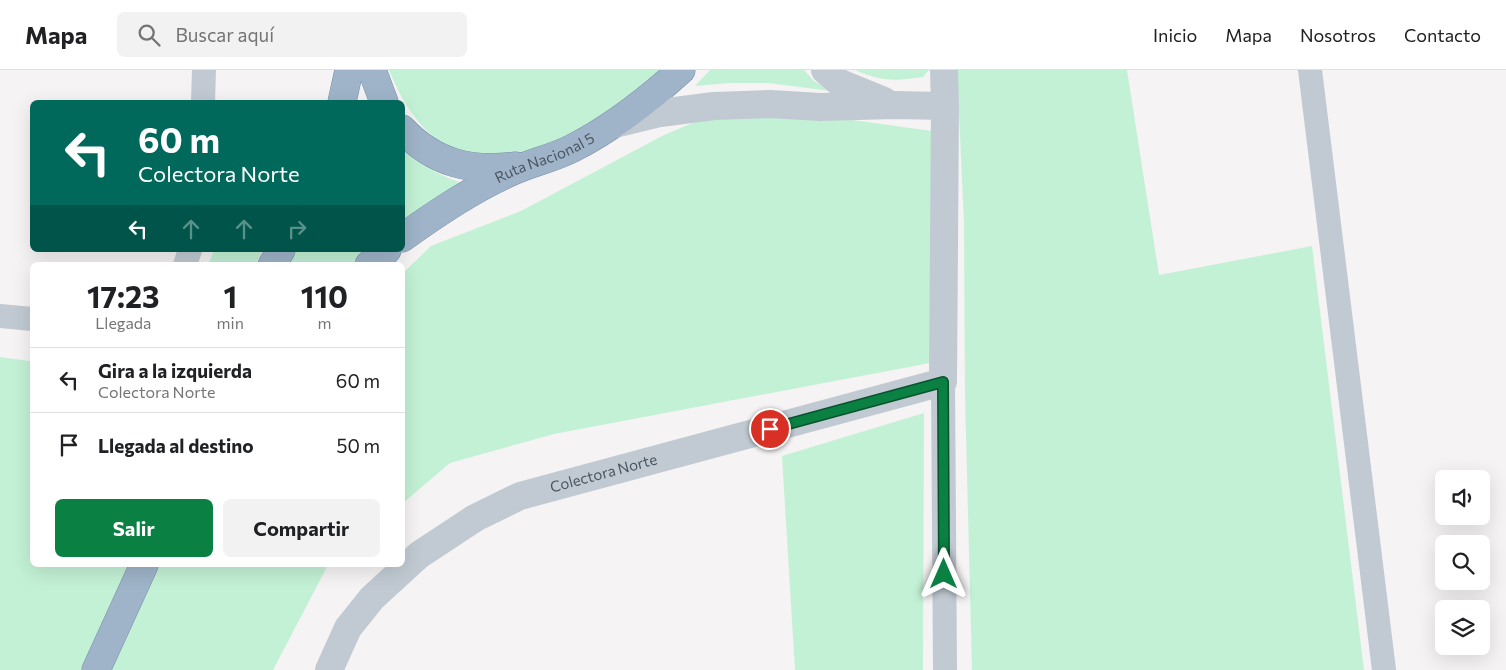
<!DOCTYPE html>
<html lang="es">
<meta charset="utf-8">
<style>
:root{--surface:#fff;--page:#f2f2f2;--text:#202124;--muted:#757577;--line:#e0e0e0;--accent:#0b8043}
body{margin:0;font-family:Commissioner,sans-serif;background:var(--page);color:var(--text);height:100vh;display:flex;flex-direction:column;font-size:19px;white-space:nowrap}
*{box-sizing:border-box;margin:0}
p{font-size:16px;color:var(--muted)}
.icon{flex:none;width:28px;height:28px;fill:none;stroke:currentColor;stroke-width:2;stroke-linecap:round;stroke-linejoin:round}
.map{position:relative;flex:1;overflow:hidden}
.side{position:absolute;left:30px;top:192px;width:375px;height:305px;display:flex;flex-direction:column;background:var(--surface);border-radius:8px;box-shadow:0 5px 20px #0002}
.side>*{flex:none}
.banner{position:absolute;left:30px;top:30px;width:375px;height:152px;border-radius:8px;box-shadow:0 5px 20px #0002;background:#00695c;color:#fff;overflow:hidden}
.tools{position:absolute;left:1435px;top:400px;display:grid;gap:10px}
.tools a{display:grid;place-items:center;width:55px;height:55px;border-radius:8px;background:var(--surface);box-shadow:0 5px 20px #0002;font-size:25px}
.pin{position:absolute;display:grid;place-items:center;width:42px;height:42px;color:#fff;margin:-21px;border:2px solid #fff;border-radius:50%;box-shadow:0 1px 5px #0007}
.me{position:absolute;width:55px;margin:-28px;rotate:0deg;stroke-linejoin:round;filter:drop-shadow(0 0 4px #0008)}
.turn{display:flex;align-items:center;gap:18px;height:105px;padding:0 25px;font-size:22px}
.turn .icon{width:65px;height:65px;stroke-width:2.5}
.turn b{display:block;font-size:35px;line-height:42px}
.lanes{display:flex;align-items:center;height:48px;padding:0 25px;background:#0003;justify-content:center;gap:25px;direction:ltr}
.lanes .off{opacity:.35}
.eta{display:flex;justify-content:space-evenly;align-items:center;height:85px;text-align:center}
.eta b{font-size:30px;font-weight:700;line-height:35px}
.cta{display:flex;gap:10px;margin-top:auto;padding:10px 25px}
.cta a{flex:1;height:58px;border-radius:8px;background:var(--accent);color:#fff;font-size:20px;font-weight:700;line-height:58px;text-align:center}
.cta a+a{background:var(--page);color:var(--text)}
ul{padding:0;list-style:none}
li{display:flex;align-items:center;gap:15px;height:65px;padding:0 25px;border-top:1px solid var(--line)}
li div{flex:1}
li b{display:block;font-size:19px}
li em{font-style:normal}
header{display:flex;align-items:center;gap:30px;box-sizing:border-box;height:70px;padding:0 25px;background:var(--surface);border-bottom:1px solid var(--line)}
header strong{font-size:24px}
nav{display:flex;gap:28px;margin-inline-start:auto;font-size:18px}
.search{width:350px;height:45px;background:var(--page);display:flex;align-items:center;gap:12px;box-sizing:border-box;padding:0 18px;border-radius:8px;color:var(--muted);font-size:19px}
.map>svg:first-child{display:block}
</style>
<header>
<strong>Mapa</strong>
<div class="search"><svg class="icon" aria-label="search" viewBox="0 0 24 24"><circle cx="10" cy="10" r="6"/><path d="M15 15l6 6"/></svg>Buscar aquí</div>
<nav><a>Inicio</a><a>Mapa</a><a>Nosotros</a><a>Contacto</a></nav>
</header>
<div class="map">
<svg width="1506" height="600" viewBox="0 0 1506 600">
<rect width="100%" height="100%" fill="#f5f3f3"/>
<g fill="#c3f1d5">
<path d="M389 0H660C626 28 591 58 550 76 536 82 517 84 501 85 487 85 470 86 456 80 422 66 402 32 389 0Z"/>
<polygon points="710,0 804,0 814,11 831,21 768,13 730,13 695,16"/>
<path d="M855 0H929L923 7C894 11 883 12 855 0Z"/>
<polygon points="957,0 1127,0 1159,205 1312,176 1364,600 972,600 965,325 964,153"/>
<polygon points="795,42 939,62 930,293 554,364 450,393 403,433 403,203 431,176 521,141 664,65 707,47"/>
<path d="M402 80C424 97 441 106 467 115L445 125 403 150Z"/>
<polygon points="214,180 263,180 255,195 208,195"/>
<polygon points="297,180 365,180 351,195 287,195"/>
<polygon points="0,287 29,291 32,289 32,495 328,495 273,600 0,600"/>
<polygon points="924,343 923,600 795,600 782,386"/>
</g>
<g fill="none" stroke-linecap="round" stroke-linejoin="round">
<g stroke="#7690ad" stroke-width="29">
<g id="trunk">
<polyline points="372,0 384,32"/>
<polyline points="342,32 349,0"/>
<path d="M402 59C434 93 470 102 516 96"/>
<path id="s2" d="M402 168C437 143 474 118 513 101 533 92 554 88 573 78 614 57 648 30 681 0"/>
<polyline points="272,195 281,180"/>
<polyline points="369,195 387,180"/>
<polyline points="96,600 144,495"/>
</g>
</g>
<g stroke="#c1cad2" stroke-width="24">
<polyline points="1310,0 1384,600"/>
<polyline points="203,32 204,0"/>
<polyline points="185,195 190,180"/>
<polyline points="0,246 32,249"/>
<polyline points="943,312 945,600"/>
</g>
<g stroke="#c1cad2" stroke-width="28">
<polyline points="825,0 840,13 884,31"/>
<polyline points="615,54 660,43 714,36 770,34 820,37 895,35 945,36"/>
<path id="s1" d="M329 600 348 558 372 528 419 485 475 448 520 426 943 312 945 36 944 0"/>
</g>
<use href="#trunk" stroke="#9fb4c9" stroke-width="28"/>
</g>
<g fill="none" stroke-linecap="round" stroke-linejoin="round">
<g stroke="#07532c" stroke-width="12">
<polyline id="route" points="770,359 943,312 944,504"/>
</g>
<use href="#route" stroke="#0b8043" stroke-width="9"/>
</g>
<g text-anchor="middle" stroke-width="4" stroke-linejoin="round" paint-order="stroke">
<g font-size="15" fill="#4a5661" stroke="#fff">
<text dy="5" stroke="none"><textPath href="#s2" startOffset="164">Ruta Nacional 5</textPath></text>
<text dy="5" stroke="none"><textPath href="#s1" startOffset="352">Colectora Norte</textPath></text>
</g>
</g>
</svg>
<div class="tools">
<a><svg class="icon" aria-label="sound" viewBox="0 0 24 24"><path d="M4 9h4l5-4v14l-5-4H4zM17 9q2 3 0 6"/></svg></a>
<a><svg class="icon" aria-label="search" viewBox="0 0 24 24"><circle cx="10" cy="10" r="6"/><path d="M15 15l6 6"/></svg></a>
<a><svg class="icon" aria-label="layers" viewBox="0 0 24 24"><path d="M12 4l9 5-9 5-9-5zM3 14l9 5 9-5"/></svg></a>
</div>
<div class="pin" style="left:770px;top:359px;background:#d93025"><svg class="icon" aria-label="arrive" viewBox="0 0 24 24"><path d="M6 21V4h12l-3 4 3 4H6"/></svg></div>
<svg class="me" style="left:944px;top:504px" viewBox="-20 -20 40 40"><path d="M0-17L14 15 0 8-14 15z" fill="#0b8043" stroke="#fff" stroke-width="4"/></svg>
<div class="banner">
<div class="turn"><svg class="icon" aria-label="left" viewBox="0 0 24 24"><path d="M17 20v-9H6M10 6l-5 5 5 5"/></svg><div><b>60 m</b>Colectora Norte</div></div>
<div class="lanes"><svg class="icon" aria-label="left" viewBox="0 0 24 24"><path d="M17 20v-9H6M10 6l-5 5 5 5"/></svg><svg class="icon off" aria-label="ahead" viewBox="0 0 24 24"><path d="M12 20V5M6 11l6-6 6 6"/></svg><svg class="icon off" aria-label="ahead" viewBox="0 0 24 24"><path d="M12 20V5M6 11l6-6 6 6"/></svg><svg class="icon off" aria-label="right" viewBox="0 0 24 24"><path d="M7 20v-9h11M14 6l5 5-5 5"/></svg></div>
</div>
<section class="side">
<div class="eta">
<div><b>17:23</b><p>Llegada</p></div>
<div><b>1</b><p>min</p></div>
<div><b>110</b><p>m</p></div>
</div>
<ul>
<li><svg class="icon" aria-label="left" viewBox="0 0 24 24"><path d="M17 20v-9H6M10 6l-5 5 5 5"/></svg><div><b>Gira a la izquierda</b><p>Colectora Norte</p></div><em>60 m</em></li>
<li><svg class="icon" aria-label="arrive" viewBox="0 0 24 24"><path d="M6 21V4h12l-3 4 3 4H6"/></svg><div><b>Llegada al destino</b></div><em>50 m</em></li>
</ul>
<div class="cta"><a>Salir</a><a>Compartir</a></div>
</section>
</div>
